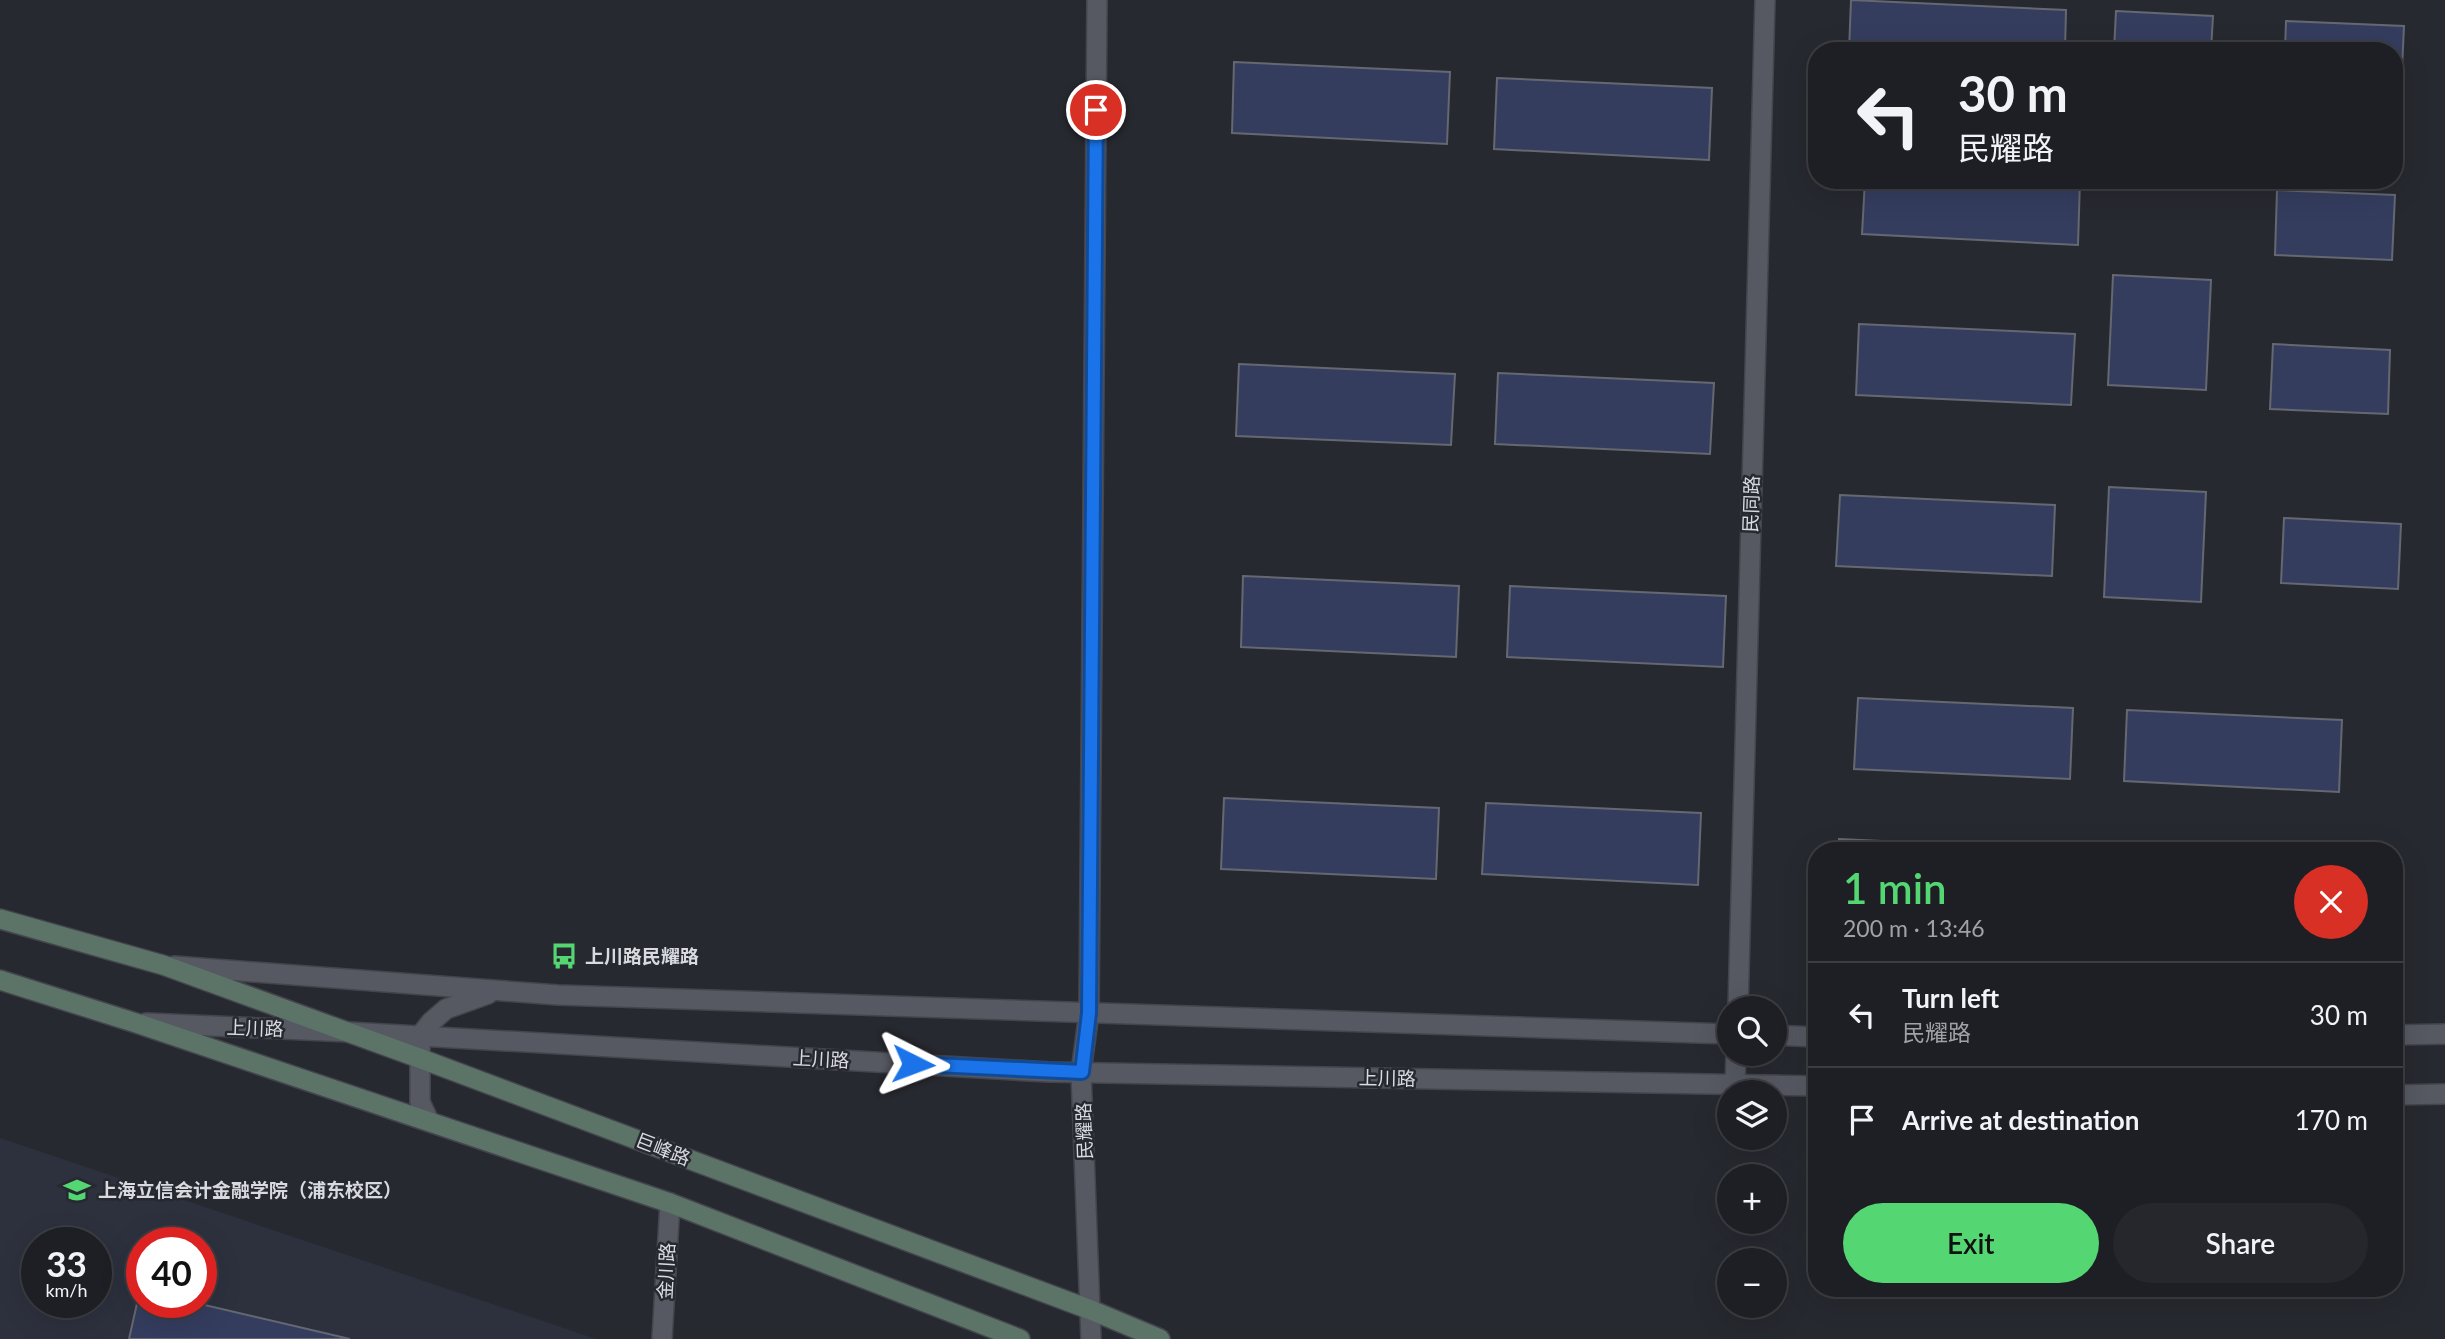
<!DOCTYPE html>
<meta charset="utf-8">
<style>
:root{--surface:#1d1f24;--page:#25272c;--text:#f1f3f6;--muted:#a0a2a6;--line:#3b3d41;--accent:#54d672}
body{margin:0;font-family:Lato,"Noto Sans SC",sans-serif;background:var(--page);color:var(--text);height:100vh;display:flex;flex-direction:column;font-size:26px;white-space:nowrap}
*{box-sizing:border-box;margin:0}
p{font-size:23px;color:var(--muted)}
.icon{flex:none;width:38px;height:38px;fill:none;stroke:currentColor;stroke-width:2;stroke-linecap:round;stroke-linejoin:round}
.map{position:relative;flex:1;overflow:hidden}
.drawer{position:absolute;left:1808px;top:842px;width:595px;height:455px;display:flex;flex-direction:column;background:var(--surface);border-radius:28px;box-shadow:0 7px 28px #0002,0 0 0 2px var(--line)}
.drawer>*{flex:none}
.guide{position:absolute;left:1808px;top:42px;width:595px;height:147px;border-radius:28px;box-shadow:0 7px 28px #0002,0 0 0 2px var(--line);background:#1d1f24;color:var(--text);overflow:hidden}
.controls{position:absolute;left:1717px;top:996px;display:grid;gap:14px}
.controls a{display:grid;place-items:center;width:70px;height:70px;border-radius:50%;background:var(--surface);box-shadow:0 7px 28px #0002,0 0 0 2px var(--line);font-size:35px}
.speed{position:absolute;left:21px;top:1227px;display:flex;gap:14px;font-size:35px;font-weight:700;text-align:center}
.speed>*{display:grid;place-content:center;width:91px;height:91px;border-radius:50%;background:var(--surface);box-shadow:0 7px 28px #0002,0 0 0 2px var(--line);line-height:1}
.speed small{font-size:18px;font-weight:400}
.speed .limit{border:10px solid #d22;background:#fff;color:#111}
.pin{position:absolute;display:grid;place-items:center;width:60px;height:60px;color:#fff;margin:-30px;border:4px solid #fff;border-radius:50%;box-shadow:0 2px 7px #0007}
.me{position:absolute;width:77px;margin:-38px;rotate:93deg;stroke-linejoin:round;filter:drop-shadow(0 0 5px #0008)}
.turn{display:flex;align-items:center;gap:24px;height:147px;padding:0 35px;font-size:32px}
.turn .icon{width:91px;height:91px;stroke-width:2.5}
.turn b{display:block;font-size:49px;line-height:60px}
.round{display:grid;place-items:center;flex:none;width:74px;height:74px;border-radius:37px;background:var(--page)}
.overview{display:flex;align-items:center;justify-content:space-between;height:119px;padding:0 35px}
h1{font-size:42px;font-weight:600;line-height:52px;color:var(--accent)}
.primary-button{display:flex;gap:14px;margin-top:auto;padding:14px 35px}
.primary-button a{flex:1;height:80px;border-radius:42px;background:var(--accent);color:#111;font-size:28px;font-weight:600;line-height:80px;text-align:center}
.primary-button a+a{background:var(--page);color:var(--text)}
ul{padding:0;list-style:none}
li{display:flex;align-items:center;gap:21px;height:105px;padding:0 35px;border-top:2px solid var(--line)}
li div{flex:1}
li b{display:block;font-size:26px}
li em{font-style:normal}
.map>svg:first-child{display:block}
</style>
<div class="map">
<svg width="2445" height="1339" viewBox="0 0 2445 1339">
<rect width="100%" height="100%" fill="#272930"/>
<path fill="#2d313e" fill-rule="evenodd" d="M0 1138 596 1339H0ZM37 1242H96V1302H37ZM142 1242H201V1302H142Z"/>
<g fill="#353d5f" stroke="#656871" stroke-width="2">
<polygon points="1851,0 2066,10 2065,51 1849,51"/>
<polygon points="2116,11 2213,16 2211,51 2114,51"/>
<polygon points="2286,21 2404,26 2401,91 2394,91 2394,51 2285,51"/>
<polygon points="1234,62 1450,72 1447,144 1232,133"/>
<polygon points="1497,78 1712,88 1709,160 1494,149"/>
<polygon points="1865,180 2080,180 2078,245 1862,234"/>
<polygon points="2277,190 2395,195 2392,260 2275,255"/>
<polygon points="2113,275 2211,280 2206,390 2108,385"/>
<polygon points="1859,324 2075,334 2071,405 1856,395"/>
<polygon points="2273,344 2390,350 2388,414 2270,409"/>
<polygon points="1239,364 1455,374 1451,445 1236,436"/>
<polygon points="1498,373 1714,383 1710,454 1495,444"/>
<polygon points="2109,487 2206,492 2201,602 2104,597"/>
<polygon points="1840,495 2055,505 2052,576 1836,566"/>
<polygon points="2284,518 2401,524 2398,589 2281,583"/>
<polygon points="1243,576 1459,586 1456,657 1241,647"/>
<polygon points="1510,586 1726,596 1723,667 1507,657"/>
<polygon points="1858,698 2073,708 2070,779 1854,769"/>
<polygon points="2127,710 2342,720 2339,792 2124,781"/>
<polygon points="1224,798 1439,808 1436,879 1221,869"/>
<polygon points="1486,803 1701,813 1698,885 1482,874"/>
<polygon points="1839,839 2054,849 2054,850 1838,850"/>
<polygon points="140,1290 142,1302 192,1302 350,1339 129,1339"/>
</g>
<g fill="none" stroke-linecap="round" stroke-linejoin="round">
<g stroke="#44454c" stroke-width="22">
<g id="minor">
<polyline points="1738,1008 1765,0"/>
<polyline points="1089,1013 1081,1072 1091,1339"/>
<polyline points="1735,1085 1736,1054"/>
<polyline points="662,1339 670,1203"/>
</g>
</g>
<g stroke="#44454c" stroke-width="22">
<g id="tertiary">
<polyline points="174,966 558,995 1729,1034"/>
<polyline points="1089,1013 1097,0"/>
<polyline points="146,1023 349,1032 1049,1072 1816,1086"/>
<polyline points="1774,1035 1816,1037"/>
<polyline points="2394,1035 2445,1034"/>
<polyline points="2394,1095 2445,1094"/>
<polyline points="429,1121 420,1102 420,1036 431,1022 446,1009 488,994"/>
</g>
</g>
<g stroke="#44454c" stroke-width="22">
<g id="secondary">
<polyline points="0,919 163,965 419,1058 1091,1310 1160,1339"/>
<polyline points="0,980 136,1023 670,1203 1020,1339"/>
</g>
</g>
<use href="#minor" stroke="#565962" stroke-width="19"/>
<use href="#tertiary" stroke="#565962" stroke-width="19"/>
<use href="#secondary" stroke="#5c7368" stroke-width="19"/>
</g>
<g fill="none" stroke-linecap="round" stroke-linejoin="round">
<g stroke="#114b97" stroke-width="18">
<polyline id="route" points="913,1064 1082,1072 1089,1013 1096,110"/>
</g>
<use href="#route" stroke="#1a73e8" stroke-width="12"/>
</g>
<defs>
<g id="bus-bare" transform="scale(2.1)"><path d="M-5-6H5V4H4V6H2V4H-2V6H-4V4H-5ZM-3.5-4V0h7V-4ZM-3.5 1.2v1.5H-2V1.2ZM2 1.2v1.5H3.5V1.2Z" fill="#54d672" stroke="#272930" stroke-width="2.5" paint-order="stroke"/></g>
<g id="school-bare" transform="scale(2.1)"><path d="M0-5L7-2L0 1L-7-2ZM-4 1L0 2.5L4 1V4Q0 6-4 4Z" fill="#54d672" stroke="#272930" stroke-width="2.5" paint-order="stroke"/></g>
</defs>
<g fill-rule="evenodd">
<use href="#bus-bare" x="564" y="956"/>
<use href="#school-bare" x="77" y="1190"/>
</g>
<g text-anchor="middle" stroke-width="5" stroke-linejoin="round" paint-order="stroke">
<g font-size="19" fill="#d8dadf" stroke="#272930">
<text transform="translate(1751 504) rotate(-88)" y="7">民同路</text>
<text transform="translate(255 1028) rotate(2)" y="7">上川路</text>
<text transform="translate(821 1059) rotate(3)" y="7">上川路</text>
<text transform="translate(1387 1078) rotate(1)" y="7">上川路</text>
<text transform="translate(1084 1131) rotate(-92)" y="7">民耀路</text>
<text transform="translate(663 1149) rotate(21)" y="7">巨峰路</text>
<text transform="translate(666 1271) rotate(-87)" y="7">金川路</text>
</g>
<g font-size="19" font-weight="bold" fill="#d8dadf" stroke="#272930" text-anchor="start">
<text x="585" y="963">上川路民耀路</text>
<text x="98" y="1197">上海立信会计金融学院（浦东校区）</text>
</g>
</g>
</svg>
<div class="controls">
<a><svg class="icon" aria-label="search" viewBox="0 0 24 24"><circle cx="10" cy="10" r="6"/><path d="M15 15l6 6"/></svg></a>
<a><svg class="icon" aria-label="layers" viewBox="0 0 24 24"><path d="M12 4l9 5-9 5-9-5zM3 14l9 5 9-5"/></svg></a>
<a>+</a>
<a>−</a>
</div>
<div class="speed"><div>33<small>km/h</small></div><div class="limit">40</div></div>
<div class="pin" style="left:1096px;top:110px;background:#d93025"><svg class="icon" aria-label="arrive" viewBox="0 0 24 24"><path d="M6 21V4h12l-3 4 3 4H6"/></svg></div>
<svg class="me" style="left:913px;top:1064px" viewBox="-20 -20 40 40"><path d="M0-17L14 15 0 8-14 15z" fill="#1a73e8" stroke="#fff" stroke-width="4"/></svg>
<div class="guide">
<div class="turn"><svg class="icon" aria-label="left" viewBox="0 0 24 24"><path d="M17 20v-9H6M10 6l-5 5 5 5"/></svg><div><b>30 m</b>民耀路</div></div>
</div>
<section class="drawer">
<div class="overview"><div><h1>1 min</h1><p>200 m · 13:46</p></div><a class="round" style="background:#d93025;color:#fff"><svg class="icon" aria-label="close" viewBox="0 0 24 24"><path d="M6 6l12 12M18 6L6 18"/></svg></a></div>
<ul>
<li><svg class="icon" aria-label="left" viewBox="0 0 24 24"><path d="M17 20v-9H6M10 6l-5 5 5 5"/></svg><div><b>Turn left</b><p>民耀路</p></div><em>30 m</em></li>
<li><svg class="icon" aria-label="arrive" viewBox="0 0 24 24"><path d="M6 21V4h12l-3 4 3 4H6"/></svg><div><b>Arrive at destination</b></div><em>170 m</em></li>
</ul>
<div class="primary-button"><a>Exit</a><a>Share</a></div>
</section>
</div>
